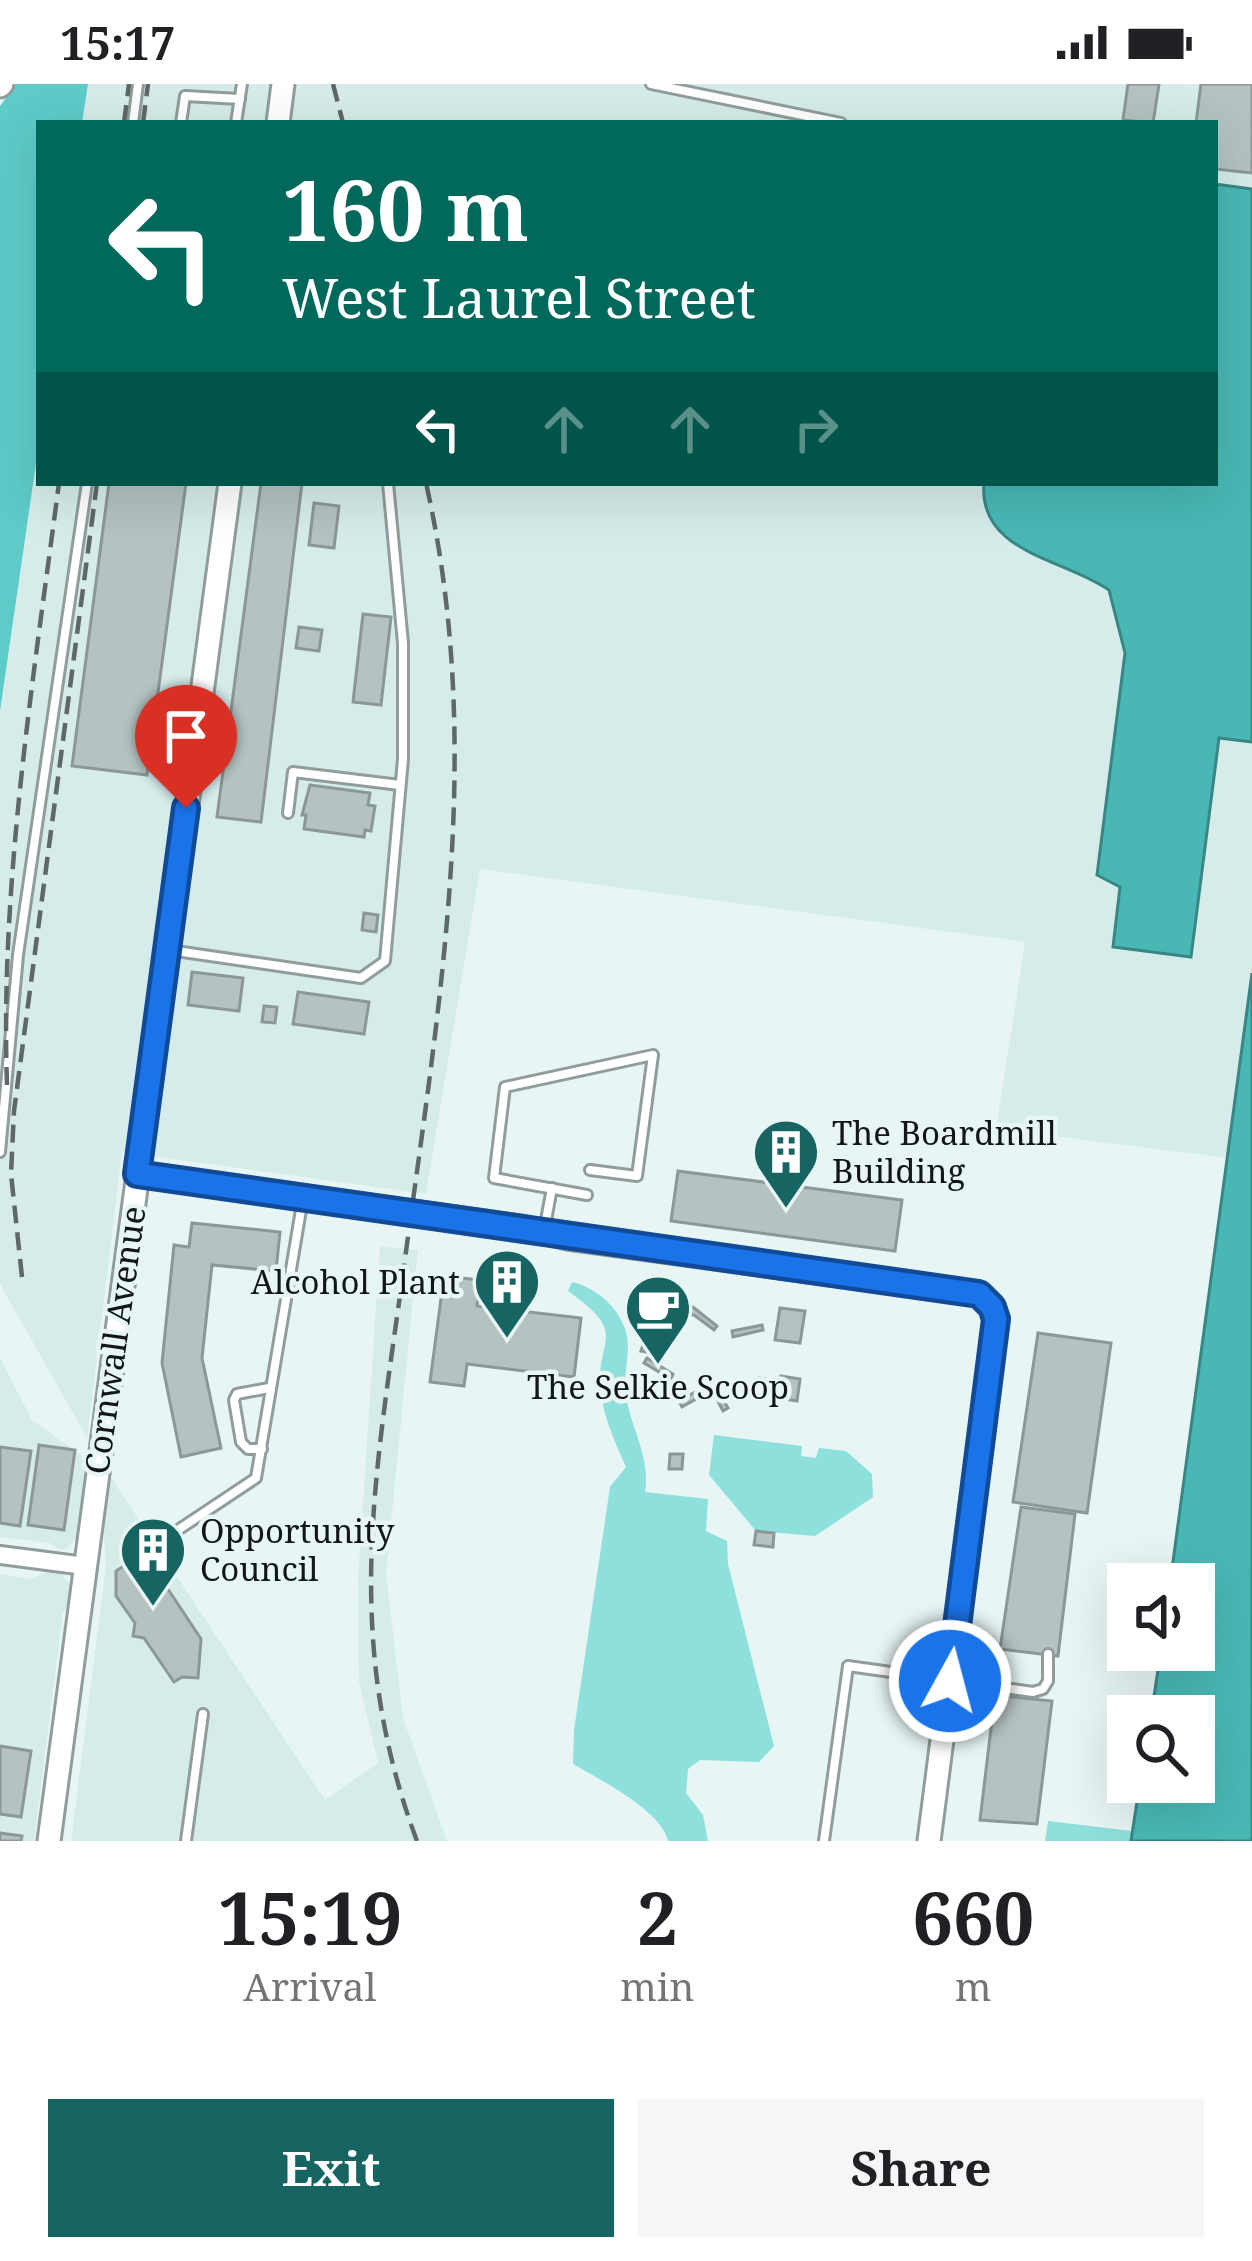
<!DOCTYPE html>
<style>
:root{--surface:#fff;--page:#f6f6f6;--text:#202124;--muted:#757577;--accent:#176563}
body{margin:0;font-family:"Noto Serif",serif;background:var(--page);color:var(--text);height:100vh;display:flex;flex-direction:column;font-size:45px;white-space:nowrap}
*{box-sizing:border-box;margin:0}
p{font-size:39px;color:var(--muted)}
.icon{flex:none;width:66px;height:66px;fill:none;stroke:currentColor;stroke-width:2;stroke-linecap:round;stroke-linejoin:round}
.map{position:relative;height:1757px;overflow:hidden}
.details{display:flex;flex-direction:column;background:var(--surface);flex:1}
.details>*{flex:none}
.top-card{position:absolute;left:36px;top:36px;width:1182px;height:366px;border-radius:0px;box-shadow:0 12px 48px #0002;background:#00695c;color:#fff;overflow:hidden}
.buttons{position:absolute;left:1107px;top:1479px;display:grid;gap:24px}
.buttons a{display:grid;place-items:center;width:108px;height:108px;border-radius:0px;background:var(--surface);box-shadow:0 12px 48px #0002;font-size:60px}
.pin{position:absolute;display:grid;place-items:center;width:102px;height:102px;color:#fff;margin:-123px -51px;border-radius:50% 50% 50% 0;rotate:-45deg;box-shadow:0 0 12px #0007}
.pin .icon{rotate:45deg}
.me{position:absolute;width:132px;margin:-66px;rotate:7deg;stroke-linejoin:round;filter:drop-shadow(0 0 9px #0008)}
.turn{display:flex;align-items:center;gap:42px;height:252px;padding:0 48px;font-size:54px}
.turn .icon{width:156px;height:156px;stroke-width:2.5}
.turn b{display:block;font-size:84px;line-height:102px}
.lanes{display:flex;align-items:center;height:114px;padding:0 48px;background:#0003;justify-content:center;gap:60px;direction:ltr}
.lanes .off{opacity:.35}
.eta{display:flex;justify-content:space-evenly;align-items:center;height:204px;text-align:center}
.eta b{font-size:72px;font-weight:700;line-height:84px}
.action{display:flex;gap:24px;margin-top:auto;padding:24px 48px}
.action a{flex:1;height:138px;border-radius:0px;background:var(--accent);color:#fff;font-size:48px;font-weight:700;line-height:138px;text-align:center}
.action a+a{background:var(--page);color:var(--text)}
.status{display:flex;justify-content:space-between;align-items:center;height:84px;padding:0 60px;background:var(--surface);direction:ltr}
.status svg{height:33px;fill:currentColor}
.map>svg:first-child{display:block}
</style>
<div class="status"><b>15:17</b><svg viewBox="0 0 49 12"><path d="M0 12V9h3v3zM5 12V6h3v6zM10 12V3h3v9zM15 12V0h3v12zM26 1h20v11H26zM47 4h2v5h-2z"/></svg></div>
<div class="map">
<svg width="1252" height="1757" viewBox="0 0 1252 1757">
<rect width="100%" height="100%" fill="#e8f5f5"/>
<g fill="#d5eceb">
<polygon points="88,0 1252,0 1252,105 1215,100 1215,39 82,39"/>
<polygon points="39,359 39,399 984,399 983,408 1001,452 1082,487 1109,506 1121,539 1125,569 1120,803 1114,863 1191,873 1219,653 1252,658 1252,889 1228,1074 996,1045 1025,858 480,785 426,1110 122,1068 87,1354 0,1200 0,627"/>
<polygon points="380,1162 418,1166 386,1489 403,1634 447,1757 71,1757 106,1482 103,1440 110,1392 325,1716 378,1679 359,1598 358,1494"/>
<polygon points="0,1274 32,1336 86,1375 83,1447 67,1464 59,1466 50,1459 0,1453"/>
<polygon points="49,1487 61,1489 74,1505 72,1520 63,1528 34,1757 0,1757 0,1490 31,1495"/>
</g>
<g fill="#8de0dc">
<path d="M572 1198C595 1203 619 1223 626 1248 631 1265 624 1287 625 1306 629 1341 651 1372 645 1408L708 1415 706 1447 727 1457 728 1480 774 1662 759 1678 700 1676 688 1685 686 1709 703 1731 708 1757H668C662 1727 599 1695 573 1680L574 1646 610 1403 626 1383C616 1361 605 1336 601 1312 593 1253 633 1253 568 1207Z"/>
<polygon points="714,1351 802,1362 801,1372 816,1374 819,1364 846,1367 872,1390 873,1413 815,1452 756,1447 709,1391"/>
<polygon points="1048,1737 1132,1747 1131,1757 1045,1757"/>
</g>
<polygon fill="#5ecbc8" points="16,0 88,0 82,39 39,39 39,359 0,627 0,22"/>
<g fill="#49b8b5" stroke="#388785" stroke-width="3">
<path d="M1215 100 1252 105V658L1219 654 1191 873 1113 863 1120 803 1097 791 1125 569 1109 506C1063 474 978 469 984 399H1215Z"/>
<polygon points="1252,889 1252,1757 1131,1757 1140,1698 1194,1698 1194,1632 1151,1632 1161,1566 1194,1566 1194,1500 1170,1500"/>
</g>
<g fill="#b5c2c1" stroke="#8b9897" stroke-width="3">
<polygon points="1128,0 1159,0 1153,39 1123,36"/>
<polygon points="1201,0 1252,0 1252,89 1215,85 1215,39 1196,39"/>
<polygon points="109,399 186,399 147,691 72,682"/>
<polygon points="261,399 302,399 261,738 217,733"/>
<polygon points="314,419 339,422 334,464 309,461"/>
<polygon points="363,530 391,533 381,621 353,618"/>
<polygon points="299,543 322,546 319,567 296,564"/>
<polygon points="310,701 370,709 368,721 375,722 371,747 365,746 364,753 304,745 306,731 302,731"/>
<polygon points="364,829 378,831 376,848 362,846"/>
<polygon points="192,888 243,894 239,927 188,921"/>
<polygon points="298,908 369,918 364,950 293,940"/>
<polygon points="264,922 277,923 275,939 262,938"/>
<polygon points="678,1087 902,1116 895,1167 671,1137"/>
<polygon points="192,1139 280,1148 276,1187 212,1181 202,1274 221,1364 181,1373 162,1279 174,1161 189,1163"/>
<polygon points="444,1192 480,1196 477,1222 581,1234 574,1293 467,1280 464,1302 430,1298"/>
<polygon points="667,1222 693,1223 717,1242 714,1246 694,1231 668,1228 657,1234 655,1229"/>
<polygon points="780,1224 805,1227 800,1259 775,1256"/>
<polygon points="650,1237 656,1239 647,1268 641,1267"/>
<polygon points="762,1241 763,1246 733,1253 732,1247"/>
<polygon points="1038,1249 1111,1259 1087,1429 1013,1418"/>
<polygon points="647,1274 673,1290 671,1295 644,1279"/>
<polygon points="781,1292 800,1295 797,1317 778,1314"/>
<polygon points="759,1294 777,1297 775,1313 757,1311"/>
<polygon points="713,1298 728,1324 723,1327 712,1306 682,1323 679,1317"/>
<polygon points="39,1361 75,1366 64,1446 28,1441"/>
<polygon points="0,1363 31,1367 20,1442 0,1439"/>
<polygon points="670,1370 683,1370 682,1385 669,1385"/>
<polygon points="1021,1423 1075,1430 1058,1572 1000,1565"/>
<polygon points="756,1447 774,1449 773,1463 754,1461"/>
<polygon points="144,1469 201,1555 198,1594 182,1593 174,1598 144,1554 133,1552 135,1539 116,1512 116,1487"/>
<polygon points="995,1611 1052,1617 1037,1740 980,1736"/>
<polygon points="0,1662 31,1667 21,1733 0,1730"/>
<polygon points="0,1749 22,1752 21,1757 0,1757"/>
</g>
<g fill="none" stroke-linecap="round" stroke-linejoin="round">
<g stroke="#909d9c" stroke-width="14">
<g id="service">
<polyline points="651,0 841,39"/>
<polyline points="133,39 138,0"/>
<polyline points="181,39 185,12 240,15"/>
<polyline points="236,39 242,0"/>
<polyline points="288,729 293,688 400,701"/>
<polyline points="169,866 361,894 385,877 403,675 403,559 388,399"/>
<polyline points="0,1068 18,871 87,399"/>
<polyline points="587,1111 494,1094 505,1003 653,971 637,1092 590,1086"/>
<polyline points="544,1147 552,1104"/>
<polyline points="262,1365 248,1365 241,1358 234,1316 237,1310 269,1304"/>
<polyline points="178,1446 256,1394 303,1114"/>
<polyline points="186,1757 203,1630"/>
<polyline points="824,1757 848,1582 1033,1608 1043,1605 1048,1597 1048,1570"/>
</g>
</g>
<g stroke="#909d9c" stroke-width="22">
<polyline id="minor" points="0,1471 85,1482"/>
</g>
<g stroke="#909d9c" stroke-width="27">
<g id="tertiary">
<polyline points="0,2 2,0"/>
<polyline points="278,39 283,0"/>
<polyline points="137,1090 522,1143 567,1154 979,1210 992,1223 996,1235 929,1757"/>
<polyline points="49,1757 230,399"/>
</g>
</g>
<use href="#service" stroke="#fff" stroke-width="8"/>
<use href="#minor" stroke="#fff" stroke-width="16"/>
<use href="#tertiary" stroke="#fff" stroke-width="21"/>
<g stroke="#5f6767" stroke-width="4.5" stroke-dasharray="18 9" stroke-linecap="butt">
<polyline points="333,0 343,39"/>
<polyline points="124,39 129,0"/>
<polyline points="143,39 148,0"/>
<path d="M7 1001C0 800 33 598 59 399"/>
<polyline points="22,1193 11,1090 14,1027 97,399"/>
<path d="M417 1757C340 1551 377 1384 405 1175 440 914 485 660 426 399"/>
</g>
</g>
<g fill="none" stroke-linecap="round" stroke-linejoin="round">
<g stroke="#114b97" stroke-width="30">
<polyline id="route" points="186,724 137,1090 979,1210 992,1223 996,1235 950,1597"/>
</g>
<use href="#route" stroke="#1a73e8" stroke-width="21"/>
</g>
<defs>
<g id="building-pin" transform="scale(3.45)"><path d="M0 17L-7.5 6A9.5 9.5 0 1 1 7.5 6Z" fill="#176563" stroke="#e8f5f5"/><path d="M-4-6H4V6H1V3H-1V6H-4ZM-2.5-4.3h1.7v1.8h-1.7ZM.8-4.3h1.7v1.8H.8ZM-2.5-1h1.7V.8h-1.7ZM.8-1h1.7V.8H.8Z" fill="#fff"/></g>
<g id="cafe-pin" transform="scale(3.45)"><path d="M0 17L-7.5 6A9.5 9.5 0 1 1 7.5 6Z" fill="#176563" stroke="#e8f5f5"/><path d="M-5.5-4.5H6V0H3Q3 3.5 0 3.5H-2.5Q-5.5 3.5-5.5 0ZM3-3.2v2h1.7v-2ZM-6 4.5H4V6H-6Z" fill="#fff"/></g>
</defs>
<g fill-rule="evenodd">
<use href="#building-pin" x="786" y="1068"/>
<use href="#building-pin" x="507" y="1198"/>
<use href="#cafe-pin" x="658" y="1224"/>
<use href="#building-pin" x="153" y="1466"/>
</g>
<g text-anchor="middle" stroke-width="9" stroke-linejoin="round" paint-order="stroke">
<g font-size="33" fill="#111616" stroke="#e8f5f5" text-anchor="start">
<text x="832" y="1061">The Boardmill<tspan x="832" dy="38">Building</tspan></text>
<text x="460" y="1210" text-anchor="end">Alcohol Plant</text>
<text x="658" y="1315" text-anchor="middle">The Selkie Scoop</text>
<text x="200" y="1459">Opportunity<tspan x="200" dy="38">Council</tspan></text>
</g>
<g font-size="33" fill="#111616" stroke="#e8f5f5">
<text transform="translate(115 1256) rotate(-82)" y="12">Cornwall Avenue</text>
</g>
</g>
</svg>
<div class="buttons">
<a><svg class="icon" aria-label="sound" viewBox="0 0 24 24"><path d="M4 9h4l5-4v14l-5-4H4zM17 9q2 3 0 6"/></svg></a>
<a><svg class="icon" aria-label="search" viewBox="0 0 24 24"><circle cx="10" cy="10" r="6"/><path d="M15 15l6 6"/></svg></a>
</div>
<div class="pin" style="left:186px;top:724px;background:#d93025"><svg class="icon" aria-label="arrive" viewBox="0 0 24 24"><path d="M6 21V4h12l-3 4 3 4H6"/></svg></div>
<svg class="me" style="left:950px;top:1597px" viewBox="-20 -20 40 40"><circle r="17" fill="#1a73e8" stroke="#fff" stroke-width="3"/><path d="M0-11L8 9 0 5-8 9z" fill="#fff"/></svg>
<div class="top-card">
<div class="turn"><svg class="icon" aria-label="left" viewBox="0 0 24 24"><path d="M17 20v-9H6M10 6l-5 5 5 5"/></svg><div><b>160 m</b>West Laurel Street</div></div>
<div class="lanes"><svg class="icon" aria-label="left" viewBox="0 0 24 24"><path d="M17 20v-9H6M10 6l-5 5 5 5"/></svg><svg class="icon off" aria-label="ahead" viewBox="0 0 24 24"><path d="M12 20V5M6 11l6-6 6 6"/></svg><svg class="icon off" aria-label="ahead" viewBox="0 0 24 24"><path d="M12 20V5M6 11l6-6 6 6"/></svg><svg class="icon off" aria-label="right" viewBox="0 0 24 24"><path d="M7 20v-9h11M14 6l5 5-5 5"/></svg></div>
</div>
</div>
<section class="details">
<div class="eta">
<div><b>15:19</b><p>Arrival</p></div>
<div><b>2</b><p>min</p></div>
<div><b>660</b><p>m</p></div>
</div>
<div class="action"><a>Exit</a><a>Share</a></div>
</section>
